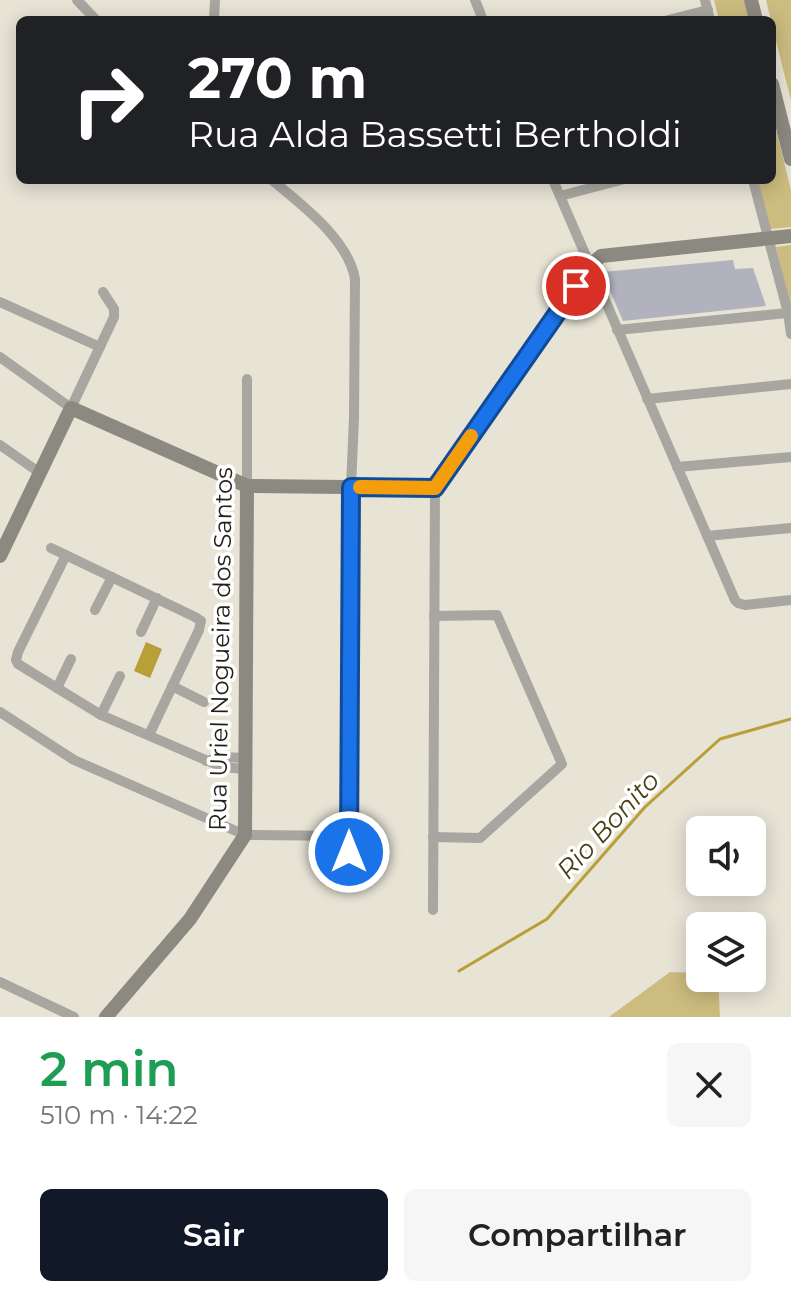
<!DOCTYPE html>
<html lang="pt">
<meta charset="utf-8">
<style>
:root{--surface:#fff;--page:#f6f6f6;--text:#222;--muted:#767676;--accent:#111827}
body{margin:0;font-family:Montserrat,sans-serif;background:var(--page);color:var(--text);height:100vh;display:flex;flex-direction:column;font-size:30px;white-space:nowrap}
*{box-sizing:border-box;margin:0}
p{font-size:26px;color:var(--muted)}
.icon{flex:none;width:44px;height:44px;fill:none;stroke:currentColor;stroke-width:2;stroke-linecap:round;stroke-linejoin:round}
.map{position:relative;height:1017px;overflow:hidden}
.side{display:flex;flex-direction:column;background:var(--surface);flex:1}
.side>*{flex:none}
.top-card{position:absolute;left:16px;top:16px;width:760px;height:168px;border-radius:12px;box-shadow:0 4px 20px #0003;background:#202124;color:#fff;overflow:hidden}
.fabs{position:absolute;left:686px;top:816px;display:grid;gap:16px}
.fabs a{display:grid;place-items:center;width:80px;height:80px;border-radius:12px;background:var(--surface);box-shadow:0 4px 20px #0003;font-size:40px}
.pin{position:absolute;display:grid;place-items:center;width:68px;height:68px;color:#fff;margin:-34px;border:4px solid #fff;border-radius:50%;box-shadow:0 2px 8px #0007}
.me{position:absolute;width:88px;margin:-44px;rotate:0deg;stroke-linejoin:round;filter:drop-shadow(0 0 6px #0008)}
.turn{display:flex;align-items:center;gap:28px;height:168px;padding:0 40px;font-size:36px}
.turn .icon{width:104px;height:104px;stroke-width:2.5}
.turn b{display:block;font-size:56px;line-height:68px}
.round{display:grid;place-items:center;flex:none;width:84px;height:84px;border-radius:12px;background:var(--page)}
.head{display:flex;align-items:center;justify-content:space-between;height:136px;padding:0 40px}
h1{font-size:48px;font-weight:600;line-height:60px;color:#1e9e55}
.cta{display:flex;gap:16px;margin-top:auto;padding:16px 40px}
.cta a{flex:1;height:92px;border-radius:12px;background:var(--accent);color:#fff;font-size:32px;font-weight:600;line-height:92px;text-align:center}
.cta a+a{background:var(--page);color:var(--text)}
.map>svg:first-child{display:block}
</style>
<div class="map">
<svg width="791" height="1017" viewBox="0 0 791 1017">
<rect width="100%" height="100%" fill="#e7e3d5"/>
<g fill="#ccbc7f">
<polygon points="714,0 744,0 749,20 719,20"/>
<polygon points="766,0 791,0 791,101"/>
<polygon points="772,113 791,190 791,227 769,229 758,180 772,180"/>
<polygon points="791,245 791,308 776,247"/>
<polygon points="670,972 700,973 700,978 718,978 720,1017 609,1017"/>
</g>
<polygon fill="#b89f38" points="146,642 162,649 150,678 134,671"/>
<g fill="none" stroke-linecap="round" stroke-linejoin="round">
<polyline stroke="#b89f38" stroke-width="3" points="459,971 547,919 645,807 720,739 791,719"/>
</g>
<polygon fill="#b2b2bf" points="733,260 735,269 753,268 766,306 623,321 602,272"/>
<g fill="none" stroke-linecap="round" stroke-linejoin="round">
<g stroke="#a8a6a0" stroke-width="10">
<polyline points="77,0 96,20"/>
<polyline points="475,0 483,20"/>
<polyline points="705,0 710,20"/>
<polyline points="214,20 215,0"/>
<polyline points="668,20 708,10"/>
<path d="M272 180C302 205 348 239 355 279L354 418 351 487 349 852"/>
<polyline points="553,180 735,600 738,603 745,605 791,600"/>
<polyline points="753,180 788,313 791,334"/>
<polyline points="560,196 621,180"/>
<polyline points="0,302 100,347"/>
<polyline points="617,330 788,313"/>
<polyline points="0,357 71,408 114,317 114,309 103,292"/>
<polyline points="647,399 791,384"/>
<polyline points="0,445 40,473"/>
<polyline points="677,467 791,457"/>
<polyline points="247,486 247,379"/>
<polyline points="707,536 791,528"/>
<polyline points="51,548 195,617 201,621 199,630 149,735"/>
<polyline points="66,555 18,652 16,660 18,664 101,715 222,767 245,769"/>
<polyline points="95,610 112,577"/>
<polyline points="141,632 157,598"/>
<polyline points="172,686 204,702"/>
<polyline points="57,688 71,659"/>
<polyline points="0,712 74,760 245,835 349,836"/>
<polyline points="101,715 120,676"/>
<polyline points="206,761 222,757 245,758"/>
<polyline points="433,837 480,838 562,764 497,615 434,616"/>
<polyline points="433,910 435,488"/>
<polyline points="0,982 74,1017"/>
</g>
<g stroke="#8b8980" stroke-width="14">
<polyline points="751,0 756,20"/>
<polyline points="772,84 791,159"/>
<polyline points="0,556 71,408 247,486 435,488 590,266 601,256 791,236"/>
<polyline points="106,1017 190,919 245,835 247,486"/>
</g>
</g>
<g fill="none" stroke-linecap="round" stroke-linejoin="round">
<g stroke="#114b97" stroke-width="20">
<polyline id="route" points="349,852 351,487 435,488 576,286"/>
</g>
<use href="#route" stroke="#1a73e8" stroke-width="14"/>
<polyline stroke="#f59e0b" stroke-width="14" points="360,487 435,488 471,436"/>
</g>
<g text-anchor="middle" stroke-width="7" stroke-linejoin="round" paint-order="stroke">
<g font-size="24" fill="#201f1a" stroke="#fff">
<text transform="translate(221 649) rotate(-89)" y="8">Rua Uriel Nogueira dos Santos</text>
</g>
<g font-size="26" font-style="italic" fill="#493f14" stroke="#fff">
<text transform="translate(608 825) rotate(-47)" y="9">Rio Bonito</text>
</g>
</g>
</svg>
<div class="fabs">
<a><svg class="icon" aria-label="sound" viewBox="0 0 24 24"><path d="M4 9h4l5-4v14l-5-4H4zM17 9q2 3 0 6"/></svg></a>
<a><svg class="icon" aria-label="layers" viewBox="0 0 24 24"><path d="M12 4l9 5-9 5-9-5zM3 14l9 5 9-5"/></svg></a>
</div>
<div class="pin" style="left:576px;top:286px;background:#d93025"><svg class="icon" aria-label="arrive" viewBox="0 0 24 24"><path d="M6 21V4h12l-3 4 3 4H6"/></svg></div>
<svg class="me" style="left:349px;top:852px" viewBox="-20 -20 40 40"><circle r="17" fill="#1a73e8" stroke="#fff" stroke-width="3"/><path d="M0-11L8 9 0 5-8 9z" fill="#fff"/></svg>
<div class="top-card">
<div class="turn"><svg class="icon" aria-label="right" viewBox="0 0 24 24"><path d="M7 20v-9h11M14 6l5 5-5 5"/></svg><div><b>270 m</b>Rua Alda Bassetti Bertholdi</div></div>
</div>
</div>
<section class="side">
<div class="head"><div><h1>2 min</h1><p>510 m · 14:22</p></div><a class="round"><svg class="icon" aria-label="close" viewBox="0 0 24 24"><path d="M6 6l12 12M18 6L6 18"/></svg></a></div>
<div class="cta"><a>Sair</a><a>Compartilhar</a></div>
</section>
